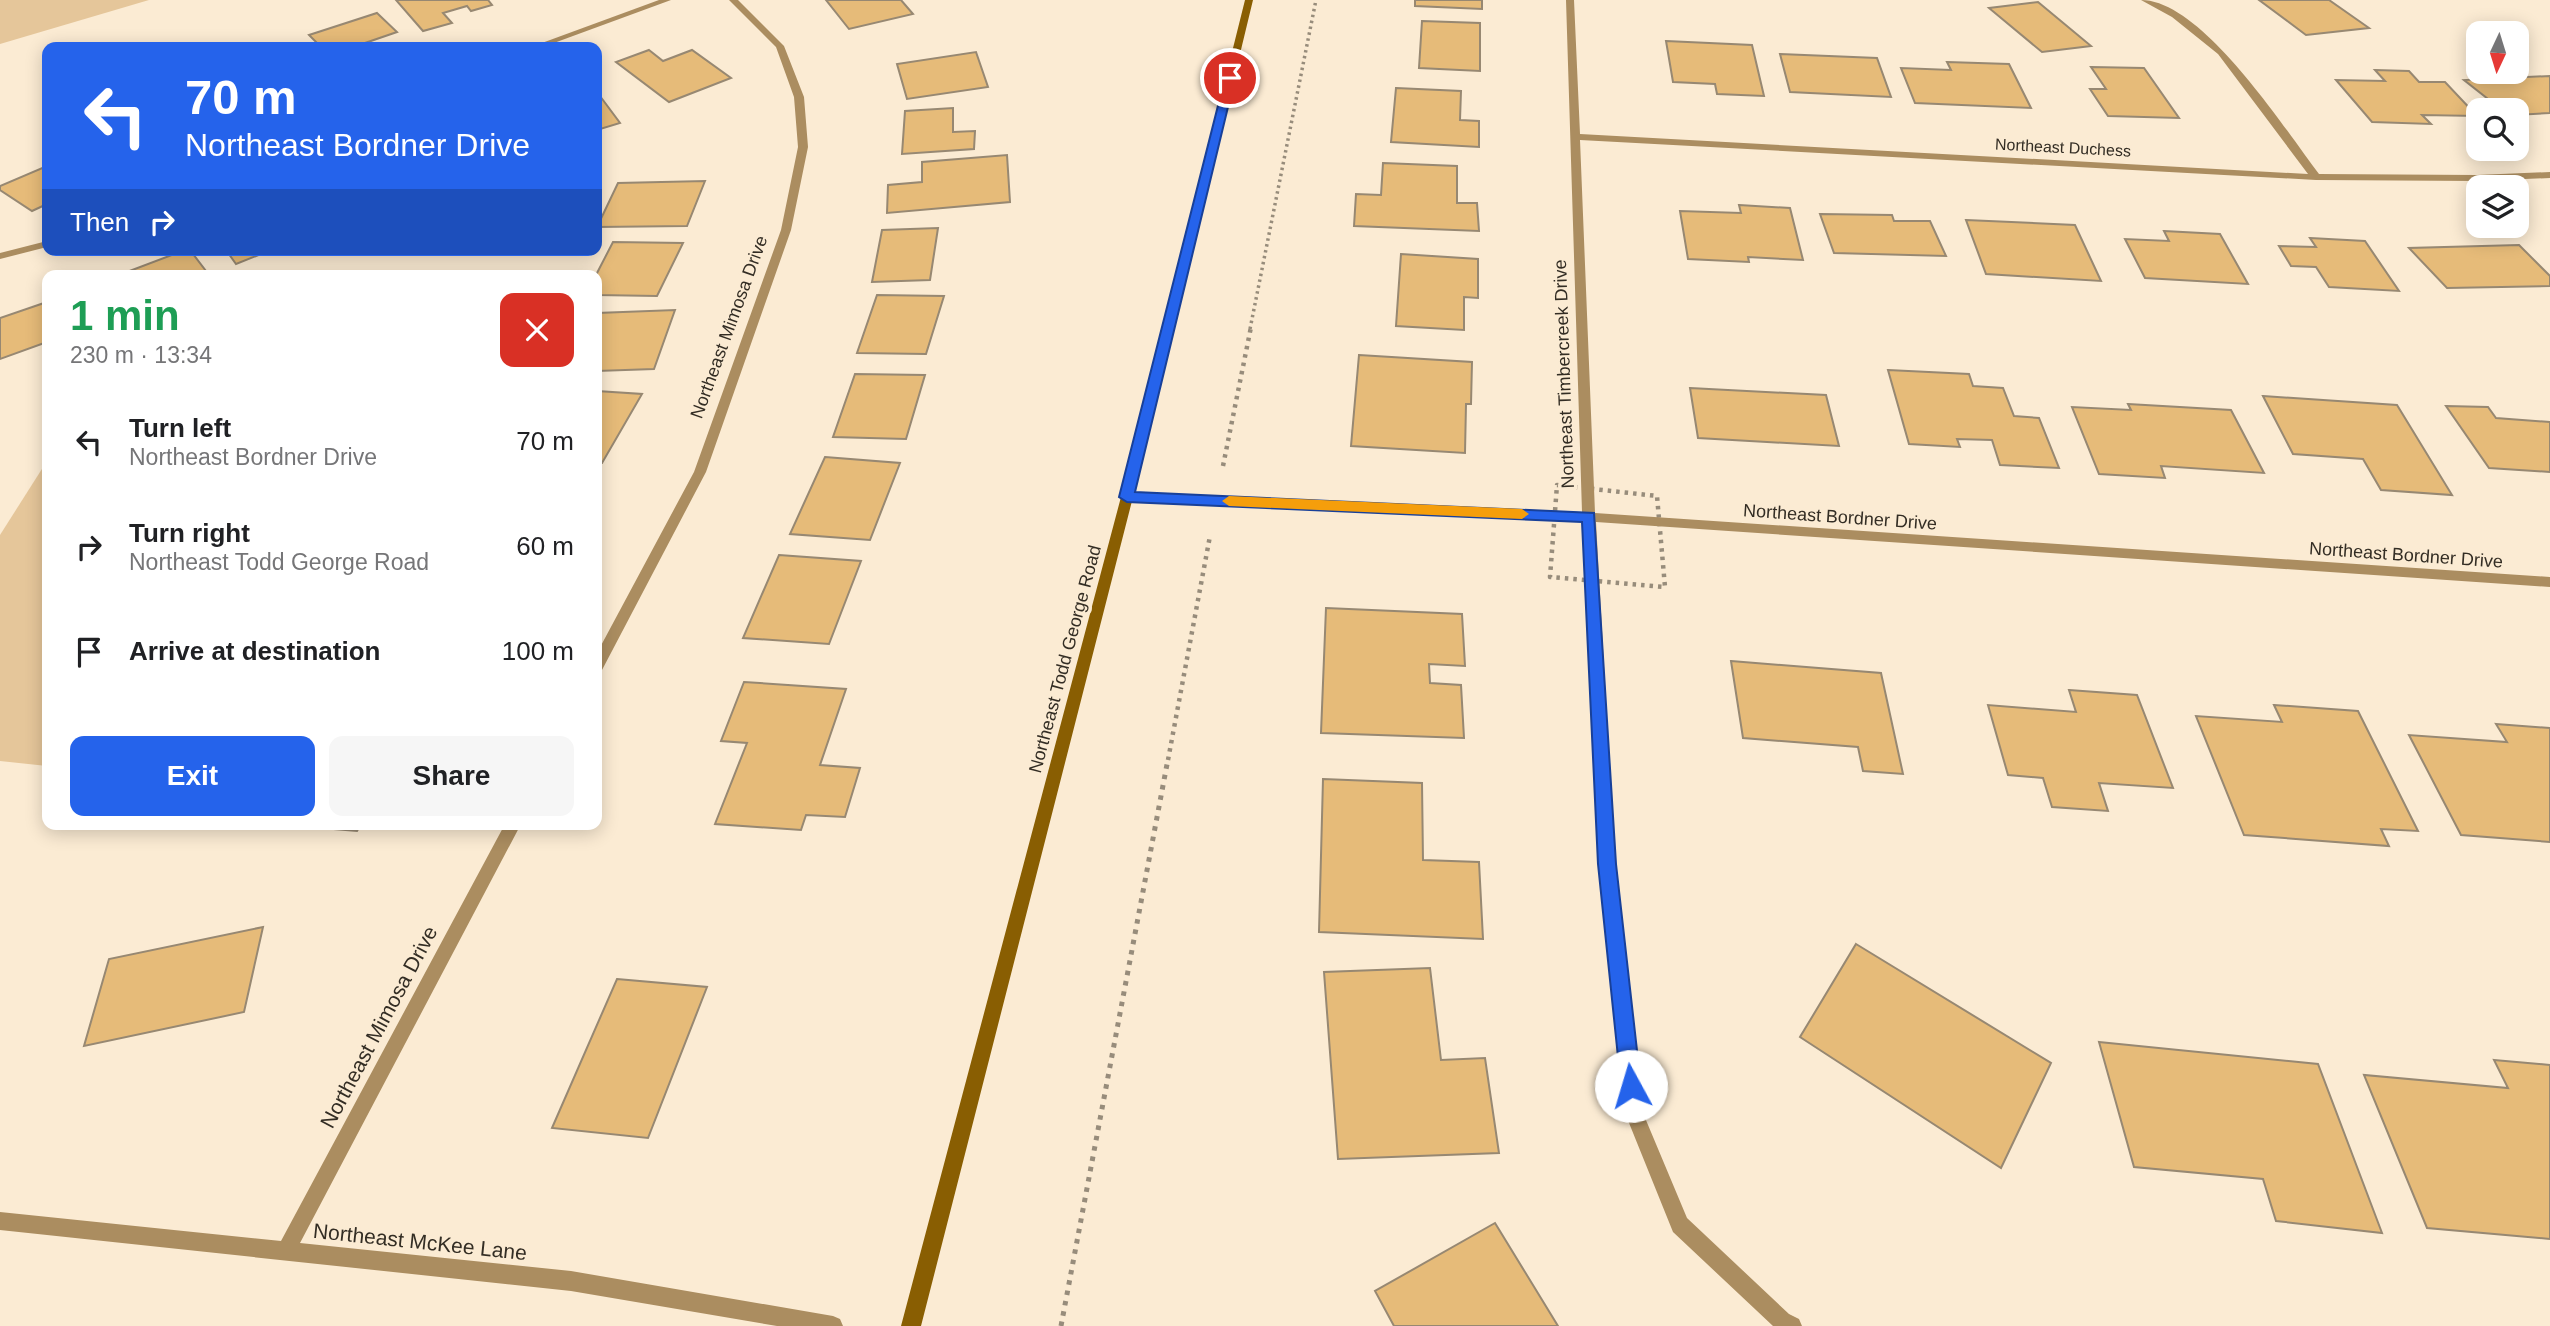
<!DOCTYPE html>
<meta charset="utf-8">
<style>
:root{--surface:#fff;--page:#f6f6f6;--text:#202124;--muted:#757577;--accent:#2563eb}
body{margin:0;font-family:Helvetica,sans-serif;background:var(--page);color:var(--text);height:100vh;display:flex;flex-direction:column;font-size:26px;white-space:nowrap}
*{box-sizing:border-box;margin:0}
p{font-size:23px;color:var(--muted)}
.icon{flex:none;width:38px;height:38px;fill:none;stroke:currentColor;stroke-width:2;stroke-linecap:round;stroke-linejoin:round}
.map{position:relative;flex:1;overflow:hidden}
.panel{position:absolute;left:42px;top:270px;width:560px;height:560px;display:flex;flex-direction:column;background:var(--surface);border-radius:14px;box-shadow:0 4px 18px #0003}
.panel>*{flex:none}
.guide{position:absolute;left:42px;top:42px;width:560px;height:214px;border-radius:14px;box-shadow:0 4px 18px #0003;background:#2563eb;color:#fff;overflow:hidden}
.needle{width:46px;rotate:184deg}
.fabs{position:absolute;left:2466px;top:21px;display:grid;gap:14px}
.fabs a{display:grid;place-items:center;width:63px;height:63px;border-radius:14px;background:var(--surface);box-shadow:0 4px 18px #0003;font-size:35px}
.pin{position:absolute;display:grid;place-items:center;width:60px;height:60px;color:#fff;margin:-30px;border:4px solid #fff;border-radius:50%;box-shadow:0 2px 7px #0007}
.me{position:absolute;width:77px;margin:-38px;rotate:354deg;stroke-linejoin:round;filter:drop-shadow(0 0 5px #0008)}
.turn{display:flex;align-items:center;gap:24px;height:147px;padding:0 28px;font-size:32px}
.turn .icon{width:91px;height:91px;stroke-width:2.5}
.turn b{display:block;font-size:49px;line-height:60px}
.then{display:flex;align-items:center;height:66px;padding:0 28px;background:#0003;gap:14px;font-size:26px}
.round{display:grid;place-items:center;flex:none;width:74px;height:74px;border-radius:14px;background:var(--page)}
.head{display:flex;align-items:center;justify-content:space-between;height:119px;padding:0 28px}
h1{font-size:42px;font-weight:600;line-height:52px;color:#1e9e55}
.action{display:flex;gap:14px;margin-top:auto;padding:14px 28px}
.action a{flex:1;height:80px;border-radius:14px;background:var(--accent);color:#fff;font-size:28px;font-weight:600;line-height:80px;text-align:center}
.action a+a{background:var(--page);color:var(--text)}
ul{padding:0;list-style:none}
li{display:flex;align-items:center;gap:21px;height:105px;padding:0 28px}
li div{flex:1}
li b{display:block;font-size:26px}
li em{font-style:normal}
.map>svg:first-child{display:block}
</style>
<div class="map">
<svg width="2550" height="1326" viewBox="0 0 2550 1326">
<rect width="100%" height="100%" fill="#fbebd3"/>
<g fill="#e5c69a">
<polygon points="0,0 149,0 0,44"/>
<polygon points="47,461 47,766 0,761 0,535"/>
</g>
<g fill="#e6bb79" stroke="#978872" stroke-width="2">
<polygon points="396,0 488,0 492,5 471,11 467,6 443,13 452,23 423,31"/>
<polygon points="826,0 901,0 913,14 849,29"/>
<polygon points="1415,0 1482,0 1482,9 1415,6"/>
<polygon points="2259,0 2329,0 2369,28 2306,35"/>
<polygon points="2038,2 2091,46 2042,52 1989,8"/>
<polygon points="377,13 397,32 365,43 369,47 321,47 309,35"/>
<polygon points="1422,21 1480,23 1480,71 1419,68"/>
<polygon points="1666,41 1752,45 1764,96 1717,94 1715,84 1673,82"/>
<polygon points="649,50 663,61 692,50 731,78 669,102 616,62"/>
<polygon points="976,52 988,87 907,99 897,64"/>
<polygon points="1780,54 1877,58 1891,97 1790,92"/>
<polygon points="1947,62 2009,64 2031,108 1915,103 1901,68 1951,70"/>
<polygon points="2091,67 2144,68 2179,118 2108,116 2090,89 2106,89"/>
<polygon points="2375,70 2409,71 2419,82 2445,82 2477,116 2422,115 2431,124 2372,122 2336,80 2385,81"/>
<polygon points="2550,76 2550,113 2516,115 2516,110 2502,110 2464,80"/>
<polygon points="1396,88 1461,91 1460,120 1479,121 1479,147 1391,142"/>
<polygon points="597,92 620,123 597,130"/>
<polygon points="953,108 953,132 975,131 974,149 902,154 905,111"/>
<polygon points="1007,155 1010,202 887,213 888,185 922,182 922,162"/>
<polygon points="1383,163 1457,166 1457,203 1477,203 1479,231 1354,226 1356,194 1381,195"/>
<polygon points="47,166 47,204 32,211 0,190 0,186"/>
<polygon points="705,181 687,226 597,227 618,183"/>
<polygon points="1739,205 1790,208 1803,260 1748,257 1749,262 1688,259 1680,211 1741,213"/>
<polygon points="1820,214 1892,215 1894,221 1930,221 1946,256 1834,253"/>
<polygon points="1966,220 2075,225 2101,281 1986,274"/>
<polygon points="938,228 930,280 872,282 882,230"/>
<polygon points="2164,231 2220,234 2248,284 2145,278 2125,239 2169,241"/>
<polygon points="2310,238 2365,241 2399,291 2329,287 2316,267 2291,266 2279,246 2316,247"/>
<polygon points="613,242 683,243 657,296 597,295 596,275"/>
<polygon points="2519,245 2550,276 2550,286 2447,288 2409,248"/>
<polygon points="185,250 190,250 209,275 119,275"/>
<polygon points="226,250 271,250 236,264"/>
<polygon points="1401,254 1478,259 1478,298 1464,297 1464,330 1396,326"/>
<polygon points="877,295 944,296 926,354 857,353"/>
<polygon points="47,302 47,342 0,359 0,318"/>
<polygon points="675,310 654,369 597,371 599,340 597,340 597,313"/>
<polygon points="1359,355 1472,362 1471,404 1466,404 1465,453 1351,446"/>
<polygon points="1888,370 1969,374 1973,386 2003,388 2014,416 2039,418 2059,468 2000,465 1992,440 1957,439 1960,447 1909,444"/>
<polygon points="855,374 925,375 906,439 833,437"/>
<polygon points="1690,388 1826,395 1839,446 1698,438"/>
<polygon points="597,391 642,394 602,463 597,463"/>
<polygon points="2263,396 2397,405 2452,495 2381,490 2363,459 2293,454"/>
<polygon points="2128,404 2231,410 2264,473 2161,466 2165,478 2099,474 2072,407 2131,410"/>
<polygon points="2446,406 2488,407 2496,418 2550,422 2550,472 2489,468"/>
<polygon points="825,457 900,463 870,540 790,534"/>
<polygon points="779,555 861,561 829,644 743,638"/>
<polygon points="1326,608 1462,614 1465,666 1429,664 1430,683 1461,685 1464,738 1321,733"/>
<polygon points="1731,661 1881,673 1903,774 1863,771 1858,747 1743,738"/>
<polygon points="744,682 846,689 820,765 860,768 845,817 806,815 801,830 715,824 747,743 721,741"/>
<polygon points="2069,690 2137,695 2173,788 2099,783 2108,811 2052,807 2043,778 2008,775 1988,705 2076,712"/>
<polygon points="2274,705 2358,711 2418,831 2381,829 2389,846 2244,835 2196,716 2282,722"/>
<polygon points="2496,724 2550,728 2550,842 2461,835 2409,735 2507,742"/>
<polygon points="1323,779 1422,783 1423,860 1479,862 1483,939 1319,932"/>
<polygon points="273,824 361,824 357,831"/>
<polygon points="263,927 244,1012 84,1046 109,959"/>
<polygon points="1856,944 2051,1063 2001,1168 1800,1037"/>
<polygon points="1430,968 1441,1060 1485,1058 1499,1153 1338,1159 1324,972"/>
<polygon points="617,979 707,987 648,1138 552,1128"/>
<polygon points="2099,1042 2318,1064 2382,1233 2276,1221 2263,1179 2134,1167"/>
<polygon points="2494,1060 2550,1065 2550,1239 2427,1228 2364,1075 2508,1088"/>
<polygon points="1495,1223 1558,1326 1394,1326 1375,1291"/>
</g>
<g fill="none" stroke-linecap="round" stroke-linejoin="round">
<polyline stroke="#978c7b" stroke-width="3.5" stroke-dasharray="2.5 3.5" stroke-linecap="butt" points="1250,329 1316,0"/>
<g stroke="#978c7b" stroke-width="4.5" stroke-dasharray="3.5 5" stroke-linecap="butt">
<polyline points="1223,466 1251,327"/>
<polygon points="1557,485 1657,496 1665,587 1550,577"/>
<polyline points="1168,760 1210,536"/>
</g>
<polyline stroke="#978c7b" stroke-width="5" stroke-dasharray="4.5 6" stroke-linecap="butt" points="1061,1326 1168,759"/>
<g fill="#ab8d60" fill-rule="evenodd">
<polygon points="659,0 671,0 543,47 531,47"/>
<polygon points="729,0 738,0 784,46 804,97 808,147 791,230 706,472 602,670 597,671 597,653 694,472 781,230 798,147 794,97 776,47"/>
<path d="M1566 0H1574L1580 134 2308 174 2218 54 2172 17 2141 0C2202 0 2284 128 2319 174L2477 175 2550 172V178L2477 181 2316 180 1580 140 1595 513 2550 577V587L1596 522 1615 864 1643 1113 1687 1218 1789 1314 1799 1319 1802 1326H1773L1673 1232 1625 1113 1599 864 1583 521 1127 501 1121 497 1127 493 1582 512Z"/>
<polygon points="47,241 47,247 0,259 0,253"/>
<polygon points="505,824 521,824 300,1243 571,1271 833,1316 840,1319 843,1326 777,1326 571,1291 0,1230 0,1212 281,1241"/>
</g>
<polygon fill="#895e02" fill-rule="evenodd" points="1245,0 1253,0 1133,497 921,1326 901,1326 1121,497"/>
</g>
<polygon fill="#2563eb" stroke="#184099" stroke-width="2" points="1230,75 1235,78 1135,492 1594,513 1616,864 1641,1086 1638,1092 1631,1095 1624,1092 1621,1086 1598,864 1582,522 1127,502 1119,497 1225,78"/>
<polygon fill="#f59e0b" points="1229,496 1522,509 1529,514 1522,519 1229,506 1222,501"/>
<g text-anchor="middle" stroke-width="7" stroke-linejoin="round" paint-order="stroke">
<g font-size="16" fill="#332d24" stroke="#fbebd3">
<text transform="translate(2063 147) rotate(3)" y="6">Northeast Duchess</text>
</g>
<g font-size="18" fill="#332d24" stroke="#fbebd3">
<text transform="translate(729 327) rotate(-70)" y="6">Northeast Mimosa Drive</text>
<text transform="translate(1564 374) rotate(-92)" y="6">Northeast Timbercreek Drive</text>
<text transform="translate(1840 517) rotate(4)" y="6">Northeast Bordner Drive</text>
<text transform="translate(2406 555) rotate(4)" y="6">Northeast Bordner Drive</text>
<text transform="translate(1065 659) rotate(-75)" y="6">Northeast Todd George Road</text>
</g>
<g font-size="21" fill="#332d24" stroke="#fbebd3">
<text transform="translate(379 1027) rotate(-62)" y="7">Northeast Mimosa Drive</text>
<text transform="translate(420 1242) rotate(6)" y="7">Northeast McKee Lane</text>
</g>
</g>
</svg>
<div class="fabs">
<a><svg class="needle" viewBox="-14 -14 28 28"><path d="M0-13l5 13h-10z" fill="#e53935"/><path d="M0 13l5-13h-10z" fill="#757577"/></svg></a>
<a><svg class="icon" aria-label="search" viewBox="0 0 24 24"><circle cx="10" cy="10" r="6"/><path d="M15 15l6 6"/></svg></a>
<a><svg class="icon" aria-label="layers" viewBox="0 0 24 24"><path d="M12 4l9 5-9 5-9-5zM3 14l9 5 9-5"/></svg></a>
</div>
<div class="pin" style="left:1230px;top:78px;background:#d93025"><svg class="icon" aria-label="arrive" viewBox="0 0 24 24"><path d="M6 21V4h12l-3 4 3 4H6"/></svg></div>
<svg class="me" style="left:1631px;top:1086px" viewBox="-20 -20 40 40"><circle r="19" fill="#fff"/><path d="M0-13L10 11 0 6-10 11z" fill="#2563eb"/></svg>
<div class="guide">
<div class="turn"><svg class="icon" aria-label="left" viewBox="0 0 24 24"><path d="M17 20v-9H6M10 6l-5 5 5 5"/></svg><div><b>70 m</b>Northeast Bordner Drive</div></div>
<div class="then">Then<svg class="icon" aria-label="right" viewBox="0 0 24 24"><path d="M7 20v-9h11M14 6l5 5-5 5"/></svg></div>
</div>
<section class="panel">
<div class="head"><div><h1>1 min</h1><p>230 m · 13:34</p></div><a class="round" style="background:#d93025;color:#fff"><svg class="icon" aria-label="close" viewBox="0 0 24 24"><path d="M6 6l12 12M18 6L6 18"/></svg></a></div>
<ul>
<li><svg class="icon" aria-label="left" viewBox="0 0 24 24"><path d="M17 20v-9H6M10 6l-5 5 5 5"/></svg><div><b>Turn left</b><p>Northeast Bordner Drive</p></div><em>70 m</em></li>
<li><svg class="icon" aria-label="right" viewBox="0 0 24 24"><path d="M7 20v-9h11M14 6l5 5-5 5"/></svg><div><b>Turn right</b><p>Northeast Todd George Road</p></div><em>60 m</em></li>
<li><svg class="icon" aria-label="arrive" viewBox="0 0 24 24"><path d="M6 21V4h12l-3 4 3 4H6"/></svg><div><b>Arrive at destination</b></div><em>100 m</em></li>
</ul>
<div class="action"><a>Exit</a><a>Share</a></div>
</section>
</div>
